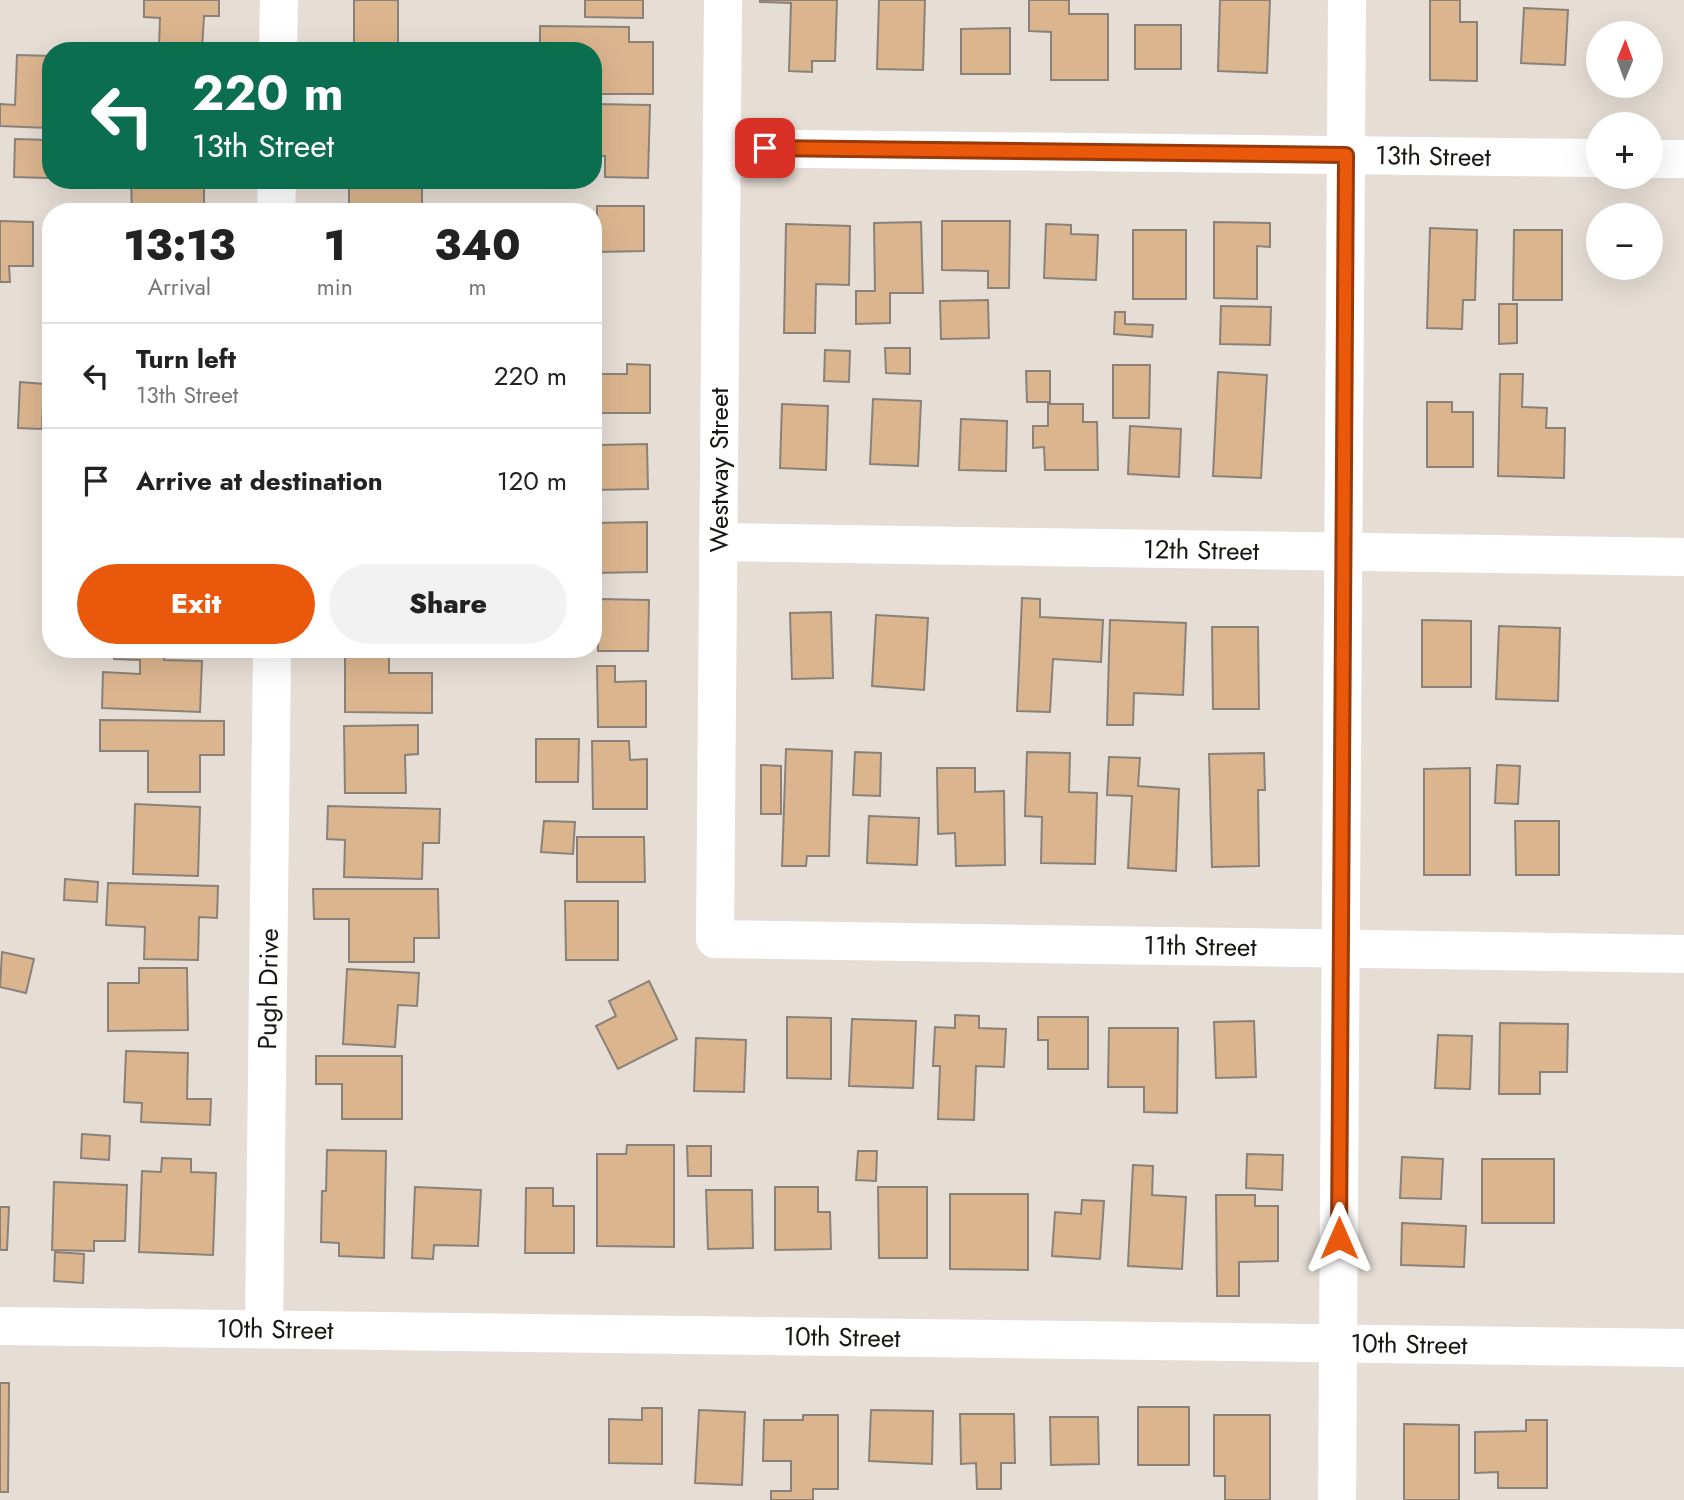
<!DOCTYPE html>
<meta charset="utf-8">
<style>
:root{--surface:#fff;--page:#f2f2f2;--text:#222;--muted:#767676;--line:#e0e0e0;--accent:#ea580c}
body{margin:0;font-family:Jost,sans-serif;background:var(--page);color:var(--text);height:100vh;display:flex;flex-direction:column;font-size:26px;white-space:nowrap}
*{box-sizing:border-box;margin:0}
p{font-size:23px;color:var(--muted)}
.icon{flex:none;width:38px;height:38px;fill:none;stroke:currentColor;stroke-width:2;stroke-linecap:round;stroke-linejoin:round}
.map{position:relative;flex:1;overflow:hidden}
.drawer{position:absolute;left:42px;top:203px;width:560px;height:455px;display:flex;flex-direction:column;background:var(--surface);border-radius:28px;box-shadow:0 7px 28px #0002}
.drawer>*{flex:none}
.top-card{position:absolute;left:42px;top:42px;width:560px;height:147px;border-radius:28px;box-shadow:0 7px 28px #0002;background:#0b6e4f;color:#fff;overflow:hidden}
.needle{width:46px;rotate:1deg}
.tools{position:absolute;left:1586px;top:21px;display:grid;gap:14px}
.tools a{display:grid;place-items:center;width:77px;height:77px;border-radius:50%;background:var(--surface);box-shadow:0 7px 28px #0002;font-size:35px}
.pin{position:absolute;display:grid;place-items:center;width:60px;height:60px;color:#fff;margin:-30px;border-radius:14px;box-shadow:0 4px 10px #0006}
.me{position:absolute;width:77px;margin:-38px;rotate:0deg;stroke-linejoin:round;filter:drop-shadow(0 0 5px #0008)}
.turn{display:flex;align-items:center;gap:24px;height:147px;padding:0 35px;font-size:32px}
.turn .icon{width:91px;height:91px;stroke-width:2.5}
.turn b{display:block;font-size:49px;line-height:60px}
.eta{display:flex;justify-content:space-evenly;align-items:center;height:119px;text-align:center}
.eta b{font-size:42px;font-weight:800;line-height:49px}
.primary-button{display:flex;gap:14px;margin-top:auto;padding:14px 35px}
.primary-button a{flex:1;height:80px;border-radius:42px;background:var(--accent);color:#fff;font-size:28px;font-weight:800;line-height:80px;text-align:center}
.primary-button a+a{background:var(--page);color:var(--text)}
ul{padding:0;list-style:none}
li{display:flex;align-items:center;gap:21px;height:105px;padding:0 35px;border-top:2px solid var(--line)}
li div{flex:1}
li b{display:block;font-size:26px}
li em{font-style:normal}
.map>svg:first-child{display:block}
</style>
<div class="map">
<svg width="1684" height="1500" viewBox="0 0 1684 1500">
<rect width="100%" height="100%" fill="#e6ded5"/>
<g fill="#dbb58e" stroke="#8a827a" stroke-width="2">
<polygon points="144,0 219,0 219,16 204,16 202,49 159,47 160,18 144,17"/>
<rect x="354" y="0" width="44" height="50"/>
<polygon points="585,0 643,0 643,18 585,17"/>
<polygon points="760,0 837,0 835,61 812,61 812,72 789,71 791,3 760,2"/>
<polygon points="879,0 925,0 923,70 877,69"/>
<polygon points="1029,0 1069,0 1069,14 1108,14 1108,80 1051,80 1051,32 1029,31"/>
<polygon points="1220,0 1270,0 1267,73 1218,71"/>
<polygon points="1430,0 1460,0 1460,22 1477,22 1477,81 1430,80"/>
<polygon points="1524,8 1568,10 1565,65 1521,63"/>
<rect x="1135" y="25" width="46" height="44"/>
<polygon points="540,26 629,27 629,42 653,42 653,94 593,94 593,51 540,51"/>
<polygon points="1010,28 1010,74 961,74 961,29"/>
<polygon points="17,55 51,56 48,128 0,126 0,104 15,105"/>
<polygon points="593,104 650,105 648,178 605,177 605,156 593,156"/>
<polygon points="15,139 49,140 48,178 14,177"/>
<polygon points="131,180 204,180 204,212 132,212"/>
<polygon points="349,180 446,180 446,183 422,183 422,212 349,212"/>
<polygon points="597,206 644,206 644,251 597,252"/>
<polygon points="0,221 33,222 33,266 9,266 10,282 0,282"/>
<polygon points="942,221 1010,221 1009,288 988,288 988,271 942,270"/>
<polygon points="921,222 923,293 890,293 890,323 856,324 856,291 875,291 874,223"/>
<polygon points="1214,222 1270,223 1270,247 1257,246 1257,299 1214,298"/>
<polygon points="786,224 850,226 849,285 816,284 815,333 784,333"/>
<polygon points="1046,224 1071,225 1071,234 1098,235 1096,280 1044,278"/>
<polygon points="1430,228 1477,230 1475,300 1463,300 1462,329 1427,328"/>
<rect x="1133" y="230" width="53" height="69"/>
<polygon points="1514,230 1562,230 1562,300 1513,300"/>
<polygon points="988,300 989,338 941,339 940,301"/>
<polygon points="1499,304 1517,304 1517,343 1499,344"/>
<polygon points="1221,306 1271,307 1270,345 1220,344"/>
<polygon points="1115,312 1125,312 1125,324 1153,325 1152,337 1114,334"/>
<polygon points="885,348 910,348 910,374 886,373"/>
<polygon points="825,350 850,351 849,382 824,381"/>
<polygon points="627,364 650,365 650,413 593,413 593,374 627,374"/>
<polygon points="1113,365 1150,365 1149,418 1113,418"/>
<polygon points="1026,371 1050,371 1050,402 1027,402"/>
<polygon points="1218,372 1267,375 1261,478 1213,476"/>
<polygon points="1500,374 1523,374 1522,407 1547,408 1546,428 1565,428 1564,478 1498,476"/>
<polygon points="20,382 44,384 42,429 18,428"/>
<polygon points="873,399 921,401 918,466 870,464"/>
<polygon points="1427,402 1452,402 1452,412 1473,412 1473,467 1427,467"/>
<polygon points="782,404 828,406 826,470 780,468"/>
<polygon points="1048,404 1083,404 1083,422 1097,422 1098,470 1045,470 1044,447 1033,448 1033,426 1048,426"/>
<polygon points="961,419 1007,421 1006,471 959,470"/>
<polygon points="1130,426 1181,429 1179,477 1128,474"/>
<polygon points="647,444 648,489 593,490 593,459 599,459 599,445"/>
<polygon points="647,522 647,572 593,573 593,523"/>
<polygon points="1022,598 1040,599 1040,617 1103,620 1101,662 1053,659 1050,712 1017,711"/>
<polygon points="598,599 649,600 648,651 598,651"/>
<polygon points="831,612 833,678 792,679 790,613"/>
<polygon points="876,615 928,618 924,690 872,686"/>
<polygon points="1110,620 1186,623 1183,695 1134,693 1133,725 1107,725"/>
<polygon points="1422,620 1471,621 1471,687 1422,687"/>
<polygon points="1499,626 1560,628 1558,701 1496,699"/>
<polygon points="1212,627 1258,627 1259,709 1213,709"/>
<polygon points="114,649 164,649 164,660 202,661 200,712 102,708 103,672 140,674 140,660 114,659"/>
<polygon points="345,649 389,649 389,673 432,673 432,713 345,712"/>
<polygon points="597,666 615,666 615,682 646,681 646,727 598,727"/>
<polygon points="100,720 224,721 224,755 200,755 200,792 148,792 148,751 100,751"/>
<polygon points="418,725 418,754 405,755 406,793 345,793 344,726"/>
<polygon points="536,739 579,739 578,782 536,782"/>
<polygon points="592,741 629,741 630,760 647,759 647,809 593,809"/>
<polygon points="786,749 832,751 829,856 807,856 806,866 782,866"/>
<polygon points="855,752 881,753 880,796 853,795"/>
<polygon points="1027,752 1070,753 1069,792 1097,793 1095,864 1041,863 1042,817 1025,816"/>
<polygon points="1264,753 1265,790 1258,790 1259,866 1212,867 1209,754"/>
<polygon points="1109,757 1140,758 1138,786 1179,789 1176,871 1128,868 1132,796 1107,795"/>
<polygon points="761,765 781,766 781,814 761,814"/>
<polygon points="1497,765 1520,766 1518,804 1495,803"/>
<polygon points="937,768 975,768 975,792 1004,791 1005,865 956,866 955,833 938,834"/>
<polygon points="1470,768 1470,875 1424,875 1424,769"/>
<polygon points="135,804 200,807 198,876 133,874"/>
<polygon points="328,806 440,809 439,843 423,843 422,879 344,877 345,840 327,839"/>
<polygon points="869,816 919,818 917,865 867,863"/>
<polygon points="544,821 575,822 573,854 541,852"/>
<polygon points="1515,821 1559,821 1559,875 1516,875"/>
<polygon points="577,837 644,837 645,882 577,882"/>
<polygon points="65,879 98,882 97,902 64,900"/>
<polygon points="108,883 218,886 217,918 199,917 198,960 144,959 145,927 106,925"/>
<polygon points="313,889 438,889 439,938 414,938 414,962 349,962 349,919 314,919"/>
<polygon points="565,901 618,901 618,960 566,960"/>
<polygon points="2,952 34,959 26,993 0,987"/>
<polygon points="139,968 187,968 188,1030 108,1031 108,983 139,983"/>
<polygon points="347,969 419,973 417,1006 398,1005 395,1047 343,1044"/>
<polygon points="649,981 677,1039 618,1069 596,1026 616,1016 609,1001"/>
<polygon points="955,1015 979,1016 979,1028 1006,1029 1004,1067 976,1066 974,1120 938,1119 940,1066 933,1066 935,1027 955,1028"/>
<polygon points="787,1017 831,1018 831,1079 787,1078"/>
<polygon points="1038,1017 1088,1017 1088,1069 1048,1069 1048,1040 1038,1040"/>
<polygon points="852,1019 916,1021 913,1088 849,1086"/>
<polygon points="1254,1021 1256,1077 1216,1078 1214,1022"/>
<polygon points="1500,1023 1568,1024 1567,1072 1540,1072 1540,1094 1499,1094"/>
<polygon points="1109,1028 1178,1028 1177,1113 1144,1112 1144,1087 1108,1087"/>
<polygon points="1438,1035 1472,1036 1470,1089 1435,1088"/>
<polygon points="696,1038 746,1040 744,1092 694,1091"/>
<polygon points="126,1051 188,1053 187,1099 211,1099 210,1125 141,1122 142,1103 124,1102"/>
<polygon points="316,1056 402,1056 402,1119 342,1119 342,1084 316,1084"/>
<polygon points="82,1134 110,1136 109,1160 81,1158"/>
<polygon points="627,1145 674,1145 674,1247 597,1246 597,1154 626,1154"/>
<polygon points="687,1146 711,1146 711,1176 688,1176"/>
<polygon points="327,1150 386,1151 384,1258 339,1256 339,1243 321,1242 322,1191 326,1191"/>
<polygon points="858,1151 877,1151 876,1181 856,1180"/>
<polygon points="1247,1154 1283,1155 1282,1190 1246,1188"/>
<polygon points="1402,1157 1443,1159 1441,1199 1400,1198"/>
<polygon points="162,1158 191,1159 191,1172 216,1173 213,1255 139,1252 142,1171 161,1172"/>
<rect x="1482" y="1159" width="72" height="64"/>
<polygon points="1133,1165 1153,1166 1152,1195 1186,1197 1182,1269 1128,1266"/>
<polygon points="54,1182 127,1185 125,1241 94,1241 94,1251 52,1250"/>
<polygon points="415,1187 481,1190 478,1246 434,1245 433,1259 412,1258"/>
<polygon points="775,1187 818,1187 818,1212 830,1212 831,1249 775,1250"/>
<polygon points="878,1187 927,1187 927,1258 879,1258"/>
<polygon points="526,1188 553,1188 553,1206 574,1206 574,1253 525,1253"/>
<polygon points="706,1190 752,1190 753,1248 708,1249"/>
<polygon points="950,1194 1028,1194 1028,1270 950,1269"/>
<polygon points="1216,1195 1255,1195 1255,1206 1278,1206 1278,1261 1239,1262 1239,1296 1217,1296"/>
<polygon points="1082,1200 1104,1201 1100,1259 1052,1256 1055,1212 1081,1214"/>
<polygon points="0,1207 9,1207 7,1250 0,1250"/>
<polygon points="1402,1223 1466,1226 1464,1267 1401,1265"/>
<polygon points="55,1252 84,1254 83,1283 54,1281"/>
<polygon points="0,1383 9,1383 8,1492 0,1492"/>
<rect x="1138" y="1407" width="51" height="58"/>
<polygon points="642,1408 662,1408 662,1464 609,1463 609,1419 642,1420"/>
<polygon points="699,1410 745,1412 742,1485 695,1483"/>
<polygon points="871,1410 933,1411 932,1464 869,1461"/>
<polygon points="960,1414 1014,1414 1015,1463 1001,1463 1001,1489 977,1489 976,1463 961,1464"/>
<polygon points="803,1415 838,1415 838,1489 813,1489 813,1500 771,1500 771,1491 791,1491 791,1461 763,1461 764,1420 803,1420"/>
<polygon points="1214,1415 1270,1415 1270,1500 1225,1500 1225,1476 1214,1476"/>
<polygon points="1050,1417 1098,1417 1099,1464 1051,1465"/>
<polygon points="1526,1420 1547,1420 1547,1488 1498,1488 1498,1472 1475,1473 1475,1432 1526,1431"/>
<polygon points="1404,1424 1459,1425 1459,1500 1404,1500"/>
</g>
<g fill="none" stroke-linecap="round" stroke-linejoin="round">
<g stroke="#fff" stroke-width="38">
<polyline points="723,0 715,939 1684,954"/>
<polyline points="278,51 279,0"/>
<polyline points="722,148 1598,158"/>
<polyline points="1650,159 1684,159"/>
<polyline points="276,212 277,180"/>
<polyline points="718,542 1684,557"/>
<polyline points="0,1326 1684,1348"/>
<polyline points="264,1329 272,649"/>
<polyline points="1337,1500 1347,0"/>
</g>
</g>
<g fill="none" stroke-linecap="round" stroke-linejoin="round">
<g stroke="#983908" stroke-width="18">
<polyline id="route" points="765,148 1346,155 1339,1238"/>
</g>
<use href="#route" stroke="#ea580c" stroke-width="12"/>
</g>
<g text-anchor="middle" stroke-width="6" stroke-linejoin="round" paint-order="stroke">
<g font-size="26" fill="#191613" stroke="#fff">
<text transform="translate(1433 156) rotate(1)" y="9">13th Street</text>
<text transform="translate(719 470) rotate(-90)" y="9">Westway Street</text>
<text transform="translate(1201 550) rotate(1)" y="9">12th Street</text>
<text transform="translate(1200 946) rotate(1)" y="9">11th Street</text>
<text transform="translate(268 989) rotate(-89)" y="9">Pugh Drive</text>
<text transform="translate(275 1329) rotate(1)" y="9">10th Street</text>
<text transform="translate(842 1337) rotate(1)" y="9">10th Street</text>
<text transform="translate(1409 1344) rotate(1)" y="9">10th Street</text>
</g>
</g>
</svg>
<div class="tools">
<a><svg class="needle" viewBox="-14 -14 28 28"><path d="M0-13l5 13h-10z" fill="#e53935"/><path d="M0 13l5-13h-10z" fill="#767676"/></svg></a>
<a>+</a>
<a>−</a>
</div>
<div class="pin" style="left:765px;top:148px;background:#d93025"><svg class="icon" aria-label="arrive" viewBox="0 0 24 24"><path d="M6 21V4h12l-3 4 3 4H6"/></svg></div>
<svg class="me" style="left:1339px;top:1238px" viewBox="-20 -20 40 40"><path d="M0-17L14 15 0 8-14 15z" fill="#ea580c" stroke="#fff" stroke-width="4"/></svg>
<div class="top-card">
<div class="turn"><svg class="icon" aria-label="left" viewBox="0 0 24 24"><path d="M17 20v-9H6M10 6l-5 5 5 5"/></svg><div><b>220 m</b>13th Street</div></div>
</div>
<section class="drawer">
<div class="eta">
<div><b>13:13</b><p>Arrival</p></div>
<div><b>1</b><p>min</p></div>
<div><b>340</b><p>m</p></div>
</div>
<ul>
<li><svg class="icon" aria-label="left" viewBox="0 0 24 24"><path d="M17 20v-9H6M10 6l-5 5 5 5"/></svg><div><b>Turn left</b><p>13th Street</p></div><em>220 m</em></li>
<li><svg class="icon" aria-label="arrive" viewBox="0 0 24 24"><path d="M6 21V4h12l-3 4 3 4H6"/></svg><div><b>Arrive at destination</b></div><em>120 m</em></li>
</ul>
<div class="primary-button"><a>Exit</a><a>Share</a></div>
</section>
</div>
